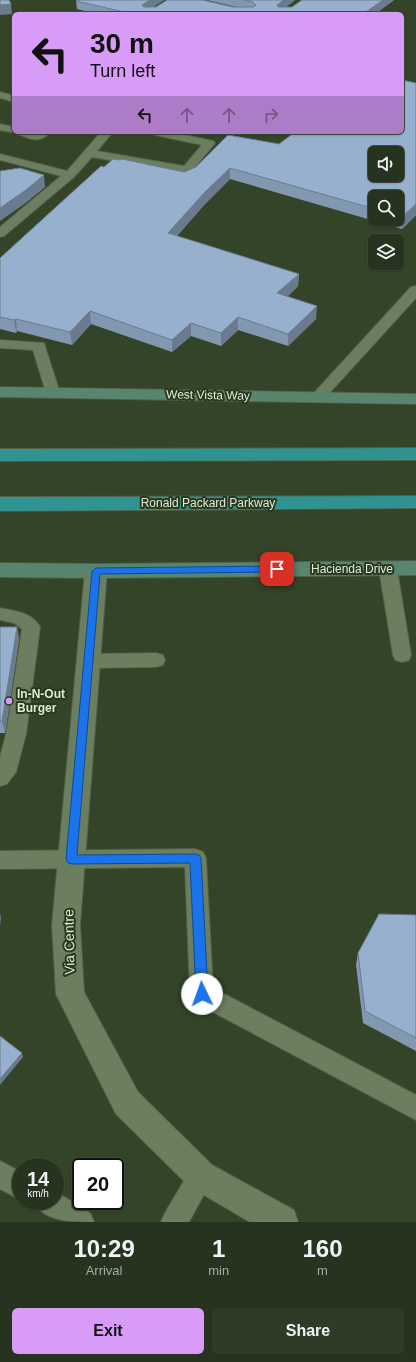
<!DOCTYPE html>
<style>
:root{--surface:#26331e;--page:#2e3b27;--text:#f1f3f6;--muted:#a4aaa4;--line:#424e3c;--accent:#d89bf8}
body{margin:0;font-family:Helvetica,sans-serif;background:var(--page);color:var(--text);height:100vh;display:flex;flex-direction:column;font-size:15px;white-space:nowrap}
*{box-sizing:border-box;margin:0}
p{font-size:13px;color:var(--muted)}
.icon{flex:none;width:22px;height:22px;fill:none;stroke:currentColor;stroke-width:2;stroke-linecap:round;stroke-linejoin:round}
.map{position:relative;height:1222px;overflow:hidden}
.panel{display:flex;flex-direction:column;background:var(--surface);flex:1}
.panel>*{flex:none}
.banner{position:absolute;left:12px;top:12px;width:392px;height:122px;border-radius:6px;box-shadow:0 1px 3px #0004,0 0 0 1px var(--line);background:#d89bf8;color:#111;overflow:hidden}
.buttons{position:absolute;left:368px;top:146px;display:grid;gap:8px}
.buttons a{display:grid;place-items:center;width:36px;height:36px;border-radius:6px;background:var(--surface);box-shadow:0 1px 3px #0004,0 0 0 1px var(--line);font-size:20px}
.speed{position:absolute;left:12px;top:1158px;display:flex;gap:8px;font-size:20px;font-weight:700;text-align:center}
.speed>*{display:grid;place-content:center;width:52px;height:52px;border-radius:50%;background:var(--surface);box-shadow:0 1px 3px #0004,0 0 0 1px var(--line);line-height:1}
.speed small{font-size:10px;font-weight:400}
.speed .limit{border:2px solid #111;border-radius:6px;background:#fff;color:#111}
.pin{position:absolute;display:grid;place-items:center;width:34px;height:34px;color:#fff;margin:-17px;border-radius:8px;box-shadow:0 2px 6px #0006}
.me{position:absolute;width:44px;margin:-22px;rotate:357deg;stroke-linejoin:round;filter:drop-shadow(0 0 3px #0008)}
.turn{display:flex;align-items:center;gap:14px;height:84px;padding:0 12px;font-size:18px}
.turn .icon{width:52px;height:52px;stroke-width:2.5}
.turn b{display:block;font-size:28px;line-height:34px}
.lanes{display:flex;align-items:center;height:38px;padding:0 12px;background:#0003;justify-content:center;gap:20px;direction:ltr}
.lanes .off{opacity:.35}
.eta{display:flex;justify-content:space-evenly;align-items:center;height:68px;text-align:center}
.eta b{font-size:24px;font-weight:600;line-height:28px}
.cta{display:flex;gap:8px;margin-top:auto;padding:8px 12px}
.cta a{flex:1;height:46px;border-radius:6px;background:var(--accent);color:#111;font-size:16px;font-weight:600;line-height:46px;text-align:center}
.cta a+a{background:var(--page);color:var(--text)}
.map>svg:first-child{display:block}
</style>
<div class="map">
<svg width="416" height="1222" viewBox="0 0 416 1222">
<rect width="100%" height="100%" fill="#334428"/>
<g fill="none" stroke-linecap="round" stroke-linejoin="round">
<g stroke="#525f47" stroke-width="2">
<g id="lane">
<polygon points="0,92 14,96 14,102 0,98"/>
<path d="M0 124 14 127V132H50C40 145 28 138 15 133 11 132 5 131 0 130Z"/>
<polygon points="101,132 113,132 97,151 184,166 202,145 155,135 149,132 171,132 213,141 215,143 191,172 187,174 92,157 74,177 4,236 0,237 0,227 61,176 0,160 0,154 67,171"/>
<polygon points="416,286 416,298 323,400 318,401 313,400 311,397 313,394 411,287"/>
<polygon points="0,340 44,343 60,393 58,396 53,397 48,396 46,393 33,350 0,348"/>
<polygon points="388,563 394,565 397,569 411,655 409,660 402,662 395,660 393,655 379,569 382,565"/>
<path d="M0 608C15 611 32 612 40 627L26 734 16 772 7 784 0 786V757L6 734 22 629 14 623 0 620Z"/>
<polygon points="156,653 163,655 165,660 163,665 156,667 89,668 82,666 80,661 82,656 89,654"/>
<polygon points="195,849 203,852 206,858 213,988 416,1095 416,1120 194,1002 190,994 185,867 0,869 0,851"/>
<polygon points="0,1161 21,1172 21,1200 0,1189"/>
<polygon points="201,1163 210,1167 214,1176 189,1222 161,1222 165,1213 192,1167"/>
<path d="M55 1191 90 1213 94 1222C71 1222 44 1222 33 1201H55Z"/>
</g>
</g>
<g stroke="#525f47" stroke-width="2">
<polygon id="street" points="96,564 104,566 107,571 80,925 84,992 138,1092 212,1165 294,1210 298,1222 250,1222 190,1187 116,1114 56,994 52,925 85,571 88,566"/>
</g>
<g stroke="#525f47" stroke-width="2">
<g id="secondary">
<polygon points="0,387 416,394 416,404 0,397"/>
<polygon points="416,561 416,575 96,578 0,577 0,563 96,564"/>
</g>
</g>
<g stroke="#525f47" stroke-width="2">
<g id="highway">
<polygon points="416,448 416,460 0,461 0,449"/>
<polygon points="416,496 416,508 0,511 0,497"/>
</g>
</g>
<use href="#lane" fill="#6b7e5f" fill-rule="evenodd"/>
<use href="#street" fill="#6b7e5f" fill-rule="evenodd"/>
<use href="#secondary" fill="#59846e" fill-rule="evenodd"/>
<use href="#highway" fill="#2e9391" fill-rule="evenodd"/>
</g>
<g fill="#8297b0" fill-rule="evenodd">
<polygon points="77,0 164,0 153,7 236,7 207,0 295,0 286,7 292,7 302,0 394,0 375,14 97,14 77,9 76,1"/>
<path d="M416 83V215L402 229 230 179 205 204 177 236 299 274 298 286 287 297 316 319 288 346 238 330 221 346 191 336 172 352 91 324 72 345 17 331 16 333 0 329V258L184 172 279 144ZM375 197H397V219H375Z"/>
<polygon points="0,627 17,627 19,639 5,733 0,733"/>
<polygon points="416,915 416,1051 363,1023 356,965 358,953"/>
</g>
<g fill="#6a7b90">
<polygon points="150,0 164,0 143,14 142,5"/>
<polygon points="284,0 295,0 277,14 277,5"/>
<polygon points="383,0 394,0 375,14 363,14"/>
<polygon points="11,4 12,14 0,15 0,5"/>
<polygon points="230,168 230,179 205,204 168,245 168,233 205,192"/>
<polygon points="44,175 45,187 27,202 0,221 0,208"/>
<polygon points="416,204 416,215 402,229 403,216"/>
<polygon points="299,274 298,286 277,306 277,293"/>
<polygon points="317,306 316,319 288,346 288,334"/>
<polygon points="90,311 91,324 72,345 70,332"/>
<polygon points="238,317 238,330 221,346 221,333"/>
<polygon points="16,319 17,331 16,333 14,320"/>
<polygon points="191,323 191,336 172,352 172,340"/>
<polygon points="17,627 19,639 5,733 2,721"/>
<polygon points="0,913 1,918 0,926"/>
<polygon points="22,1053 23,1057 0,1085 0,1079"/>
</g>
<g fill="#97b0cd" stroke="#6a7b90" fill-rule="evenodd">
<polygon points="0,0 9,0 11,4 0,5"/>
<polygon points="77,0 150,0 142,5 144,7 156,7 167,0 203,0 233,7 254,7 256,5 253,2 244,0 284,0 277,5 278,7 292,7 302,0 383,0 363,14 133,14 76,1"/>
<path d="M402 80 416 83V204L403 216 397 215V197H375V209L230 168 205 192 168 233 299 274 277 293 317 306 288 334 238 317 221 333 191 323 172 340 90 311 70 332 16 319 14 320 0 317V258L101 166 104 167 113 159 120 160 122 159 184 172 196 167 228 135 279 144 295 132H402ZM375 153H397V175H375Z"/>
<polygon points="20,168 44,175 26,190 0,208 0,171"/>
<polygon points="0,627 17,627 2,721 0,721"/>
<polygon points="379,914 416,915 416,1038 365,1011 358,953"/>
<polygon points="0,1036 22,1053 0,1079"/>
</g>
<polygon fill="#1a73e8" stroke="#114b97" points="277,566 281,569 277,572 100,574 77,855 195,854 199,855 201,858 208,994 206,997 202,999 198,997 196,994 190,863 72,864 68,863 66,859 92,571 96,568"/>
<circle fill="#d89bf8" stroke="#29391e" stroke-width="1.5" cx="9" cy="701" r="4"/>
<g text-anchor="middle" stroke-width="4" stroke-linejoin="round" paint-order="stroke">
<g font-size="12" fill="#dee9d8" stroke="#29391e">
<text transform="translate(208 395) rotate(1)" y="4">West Vista Way</text>
<text x="208" y="507">Ronald Packard Parkway</text>
<text x="352" y="573">Hacienda Drive</text>
</g>
<g font-size="12" font-weight="bold" fill="#dee9d8" stroke="#29391e" text-anchor="start">
<text x="17" y="698">In-N-Out<tspan x="17" dy="14">Burger</tspan></text>
</g>
<g font-size="14" fill="#dee9d8" stroke="#29391e">
<text transform="translate(69 942) rotate(-91)" y="5">Via Centre</text>
</g>
</g>
</svg>
<div class="buttons">
<a><svg class="icon" aria-label="sound" viewBox="0 0 24 24"><path d="M4 9h4l5-4v14l-5-4H4zM17 9q2 3 0 6"/></svg></a>
<a><svg class="icon" aria-label="search" viewBox="0 0 24 24"><circle cx="10" cy="10" r="6"/><path d="M15 15l6 6"/></svg></a>
<a><svg class="icon" aria-label="layers" viewBox="0 0 24 24"><path d="M12 4l9 5-9 5-9-5zM3 14l9 5 9-5"/></svg></a>
</div>
<div class="speed"><div>14<small>km/h</small></div><div class="limit">20</div></div>
<div class="pin" style="left:277px;top:569px;background:#d93025"><svg class="icon" aria-label="arrive" viewBox="0 0 24 24"><path d="M6 21V4h12l-3 4 3 4H6"/></svg></div>
<svg class="me" style="left:202px;top:994px" viewBox="-20 -20 40 40"><circle r="19" fill="#fff"/><path d="M0-13L10 11 0 6-10 11z" fill="#1a73e8"/></svg>
<div class="banner">
<div class="turn"><svg class="icon" aria-label="left" viewBox="0 0 24 24"><path d="M17 20v-9H6M10 6l-5 5 5 5"/></svg><div><b>30 m</b>Turn left</div></div>
<div class="lanes"><svg class="icon" aria-label="left" viewBox="0 0 24 24"><path d="M17 20v-9H6M10 6l-5 5 5 5"/></svg><svg class="icon off" aria-label="ahead" viewBox="0 0 24 24"><path d="M12 20V5M6 11l6-6 6 6"/></svg><svg class="icon off" aria-label="ahead" viewBox="0 0 24 24"><path d="M12 20V5M6 11l6-6 6 6"/></svg><svg class="icon off" aria-label="right" viewBox="0 0 24 24"><path d="M7 20v-9h11M14 6l5 5-5 5"/></svg></div>
</div>
</div>
<section class="panel">
<div class="eta">
<div><b>10:29</b><p>Arrival</p></div>
<div><b>1</b><p>min</p></div>
<div><b>160</b><p>m</p></div>
</div>
<div class="cta"><a>Exit</a><a>Share</a></div>
</section>
